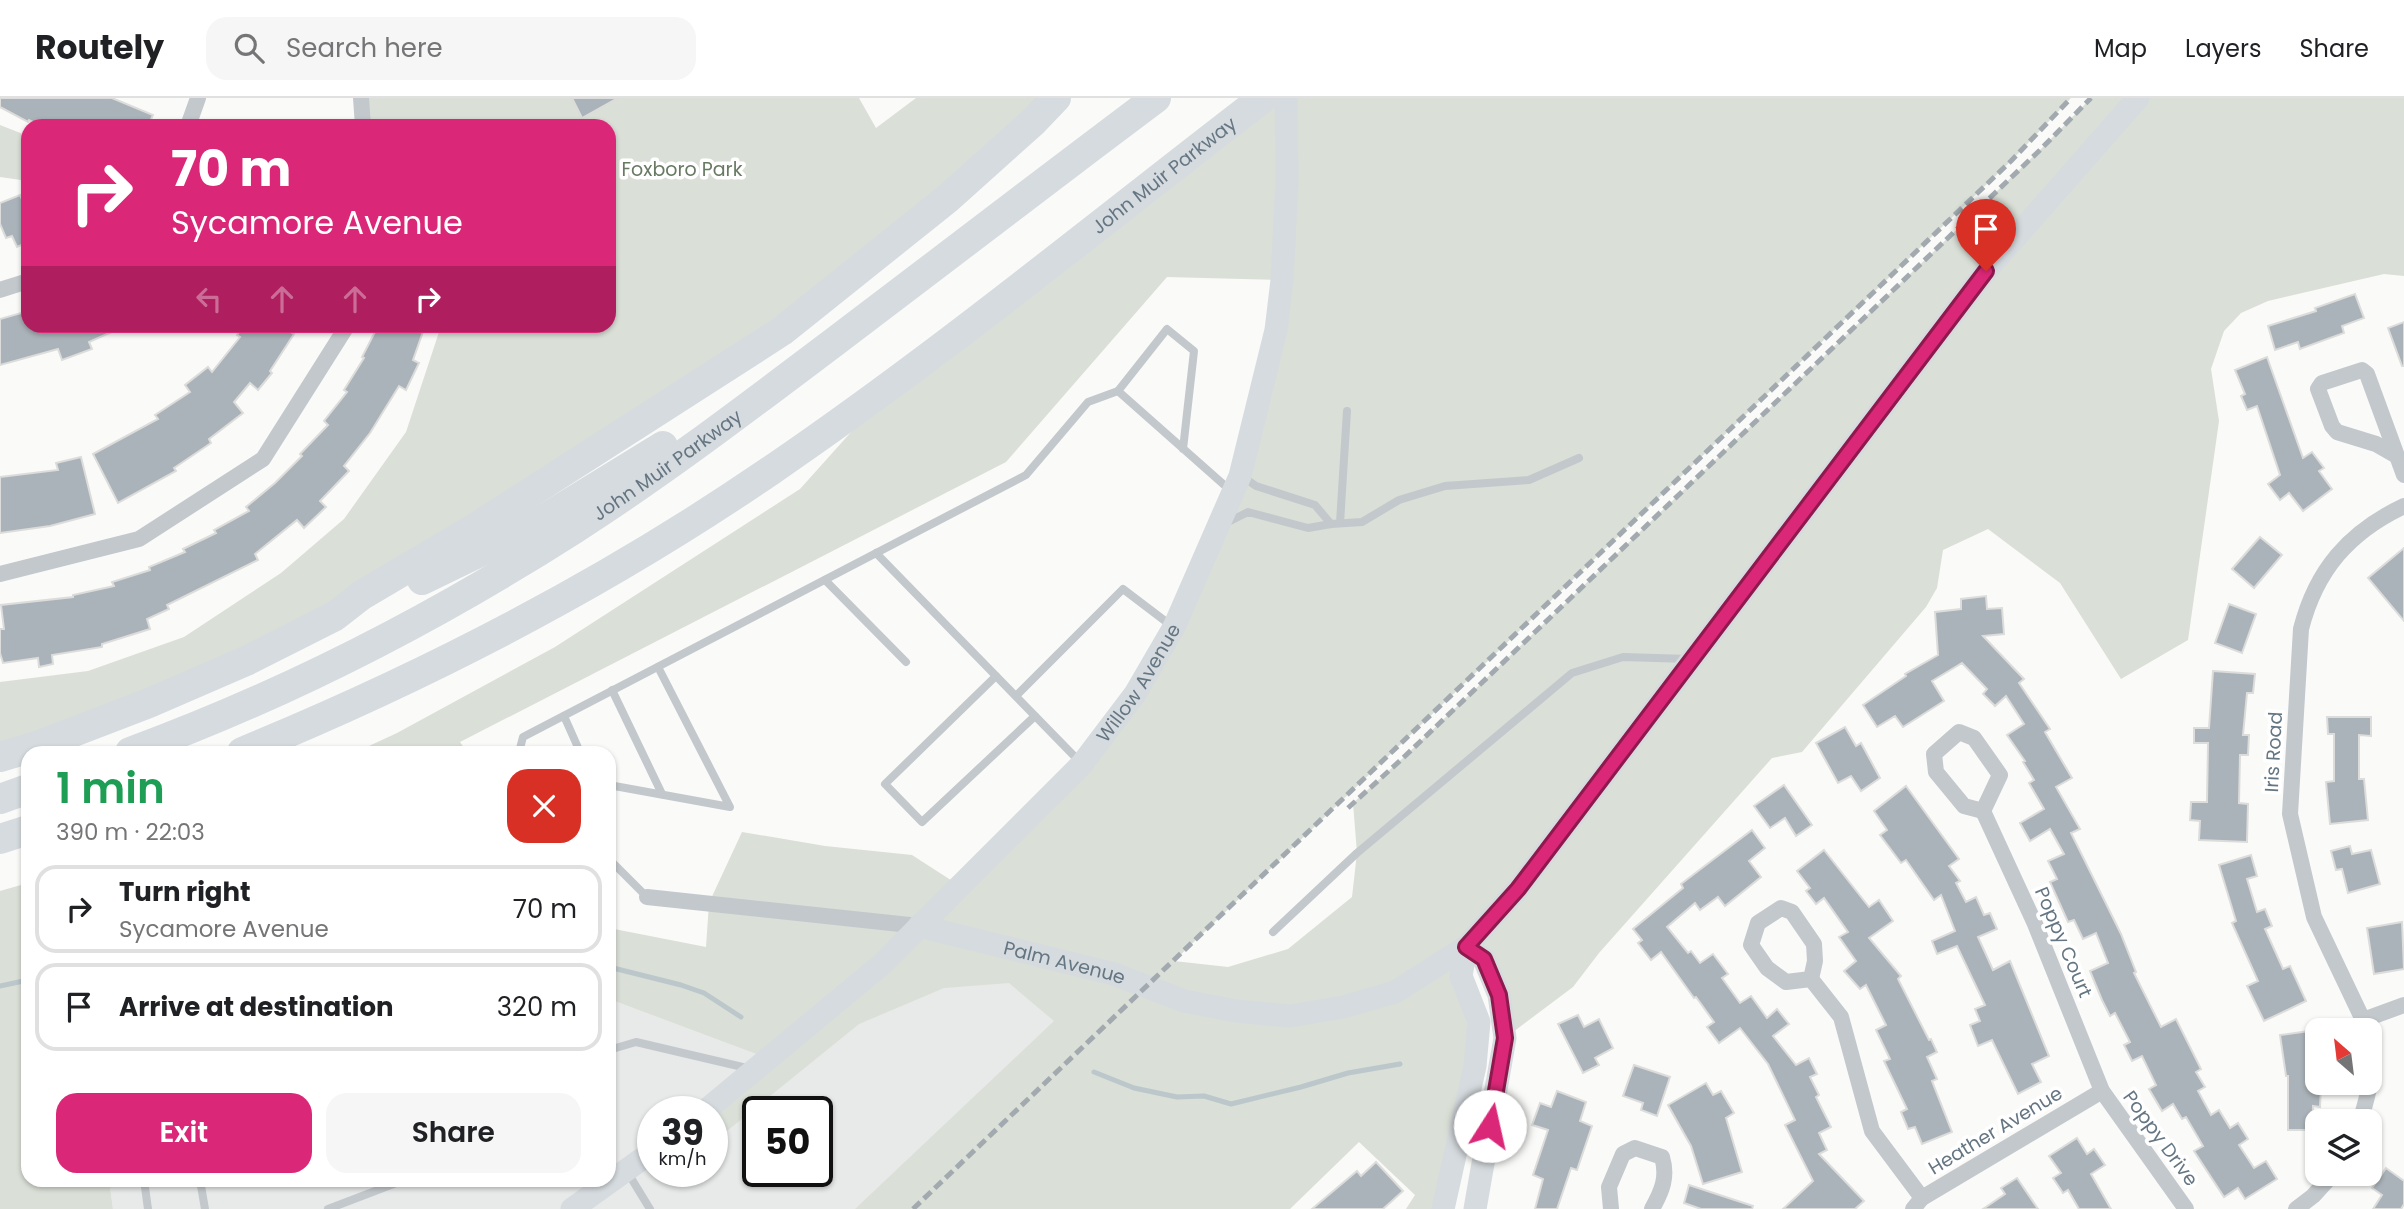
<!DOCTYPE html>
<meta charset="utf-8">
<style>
:root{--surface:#fff;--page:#f6f6f6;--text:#202124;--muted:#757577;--line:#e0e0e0;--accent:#db2777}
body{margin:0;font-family:Poppins,sans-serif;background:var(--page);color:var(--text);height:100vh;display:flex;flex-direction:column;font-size:26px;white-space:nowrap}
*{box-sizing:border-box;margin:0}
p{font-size:23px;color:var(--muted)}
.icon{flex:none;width:38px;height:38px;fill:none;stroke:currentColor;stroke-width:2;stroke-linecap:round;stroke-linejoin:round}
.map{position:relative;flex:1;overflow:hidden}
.details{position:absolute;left:21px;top:648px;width:595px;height:441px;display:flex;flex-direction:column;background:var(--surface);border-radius:21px;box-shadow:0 2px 5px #0004}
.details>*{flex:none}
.guide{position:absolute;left:21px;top:21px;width:595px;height:214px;border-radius:21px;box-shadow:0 2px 5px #0004;background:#db2777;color:#fff;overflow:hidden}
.needle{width:46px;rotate:332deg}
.controls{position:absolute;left:2305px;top:920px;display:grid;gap:14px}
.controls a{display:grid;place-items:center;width:77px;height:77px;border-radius:14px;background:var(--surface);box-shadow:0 2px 5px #0004;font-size:35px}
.speed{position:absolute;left:637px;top:998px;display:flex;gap:14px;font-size:35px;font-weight:700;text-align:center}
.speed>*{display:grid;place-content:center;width:91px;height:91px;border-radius:50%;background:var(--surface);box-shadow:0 2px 5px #0004;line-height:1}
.speed small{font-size:18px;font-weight:400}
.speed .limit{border:4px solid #111;border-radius:10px;background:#fff;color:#111}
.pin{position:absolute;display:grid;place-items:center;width:60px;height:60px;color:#fff;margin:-72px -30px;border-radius:50% 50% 50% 0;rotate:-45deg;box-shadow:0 0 7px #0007}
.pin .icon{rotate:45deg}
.me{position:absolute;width:77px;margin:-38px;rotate:10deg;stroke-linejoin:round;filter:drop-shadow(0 0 5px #0008)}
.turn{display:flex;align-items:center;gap:24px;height:147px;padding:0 35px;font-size:32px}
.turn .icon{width:91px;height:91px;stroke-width:2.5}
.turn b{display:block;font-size:49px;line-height:60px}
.lanes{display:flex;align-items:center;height:66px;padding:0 35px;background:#0003;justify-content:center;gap:35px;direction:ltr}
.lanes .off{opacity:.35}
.round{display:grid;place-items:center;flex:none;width:74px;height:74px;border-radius:21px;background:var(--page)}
.summary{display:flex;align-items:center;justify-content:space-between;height:119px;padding:0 35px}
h1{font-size:42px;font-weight:600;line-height:52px;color:#1e9e55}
.button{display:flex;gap:14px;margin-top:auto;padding:14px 35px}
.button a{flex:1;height:80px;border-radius:21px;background:var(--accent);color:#fff;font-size:28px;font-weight:600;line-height:80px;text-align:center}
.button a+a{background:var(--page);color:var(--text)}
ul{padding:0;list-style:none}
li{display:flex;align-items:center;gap:21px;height:88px;margin:0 14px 10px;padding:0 21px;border:4px solid var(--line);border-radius:21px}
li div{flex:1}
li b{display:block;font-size:26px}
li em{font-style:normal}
header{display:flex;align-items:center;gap:42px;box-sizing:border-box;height:98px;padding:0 35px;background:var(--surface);border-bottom:2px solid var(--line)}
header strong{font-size:33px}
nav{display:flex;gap:38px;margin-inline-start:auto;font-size:24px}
.search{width:490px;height:63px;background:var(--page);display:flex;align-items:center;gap:18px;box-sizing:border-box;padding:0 24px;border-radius:21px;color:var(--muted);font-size:26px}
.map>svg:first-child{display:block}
</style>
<header>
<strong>Routely</strong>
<div class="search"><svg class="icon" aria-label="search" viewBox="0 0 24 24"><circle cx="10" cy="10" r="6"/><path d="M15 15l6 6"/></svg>Search here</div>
<nav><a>Map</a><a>Layers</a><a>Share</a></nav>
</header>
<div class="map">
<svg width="2404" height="1111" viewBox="0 0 2404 1111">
<rect width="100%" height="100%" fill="#fafaf8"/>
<path fill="#e8e9e9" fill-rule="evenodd" d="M881 867 1114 876 913 1111H113L109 1082H609V901L767 960ZM653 1013H712V1073H653ZM758 1013H817V1073H758Z"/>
<g fill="#dadfd7">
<polygon points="361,0 859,0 876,30 916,0 1056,0 782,233 362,497 0,659 0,584 88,573 184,539 281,475 344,421 406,334 441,228 609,228 609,28 363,28"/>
<polygon points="1263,0 2071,0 2011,63 1174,863 1228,869 1288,851 1352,799 1357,755 1353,705 1403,660 2040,52 2091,0 2404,0 2404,178 2384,176 2268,203 2241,215 2224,233 2211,271 2219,323 2188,542 2121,581 2060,485 1988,431 1943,452 1937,490 1926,509 1802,654 1772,660 1599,855 1573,889 1505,940 1499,897 1466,849 1479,924 1443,1111 1406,1111 1415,1097 1359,1044 1290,1111 855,1111 1054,923 1009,885 944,890 859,926 712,1045 712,1013 767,960 609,901 609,830 706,849 709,805 742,734 825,748 912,757 960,788 1082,667 1220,428 1281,182 1167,179 1006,364 460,644 467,654 356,654 397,635 555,549 800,391 896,284"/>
<polygon points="0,27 28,38 28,83 0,79"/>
<polygon points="28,785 28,1082 109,1082 113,1111 0,1111 0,793"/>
</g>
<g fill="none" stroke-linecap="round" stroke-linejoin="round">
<g stroke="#bbc7cb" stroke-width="5">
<polyline points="609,869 681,887 704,895 741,919"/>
<polyline points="0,888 28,882"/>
<polyline points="1094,974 1134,990 1177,999 1204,998 1231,1006 1301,989 1348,975 1400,966"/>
</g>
</g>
<g fill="#aab3b9" stroke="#dcdcda" stroke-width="2">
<polygon points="0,0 112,0 153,17 148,28 41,28 29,22 28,24 0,9"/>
<polygon points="572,0 618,0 582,20"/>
<polygon points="20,97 28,114 28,144 17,149 12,138 6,140 0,126 0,105"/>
<polygon points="2355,196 2364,220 2342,228 2344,235 2300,251 2298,244 2275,252 2268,228 2316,213 2315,210"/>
<polygon points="28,213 28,228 125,228 89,244 92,251 62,262 58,251 0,267 0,221"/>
<polygon points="2404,224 2404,268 2402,268 2388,230"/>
<polygon points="243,228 280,228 294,236 270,273 272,275 258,292 250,285 234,304 243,315 209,341 211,345 174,370 176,373 118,405 93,356 158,321 155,317 190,294 185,287 208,269 212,274 240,239 237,237"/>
<polygon points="378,228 425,228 413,262 419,265 406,292 399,288 370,335 344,368 349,373 320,403 326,409 304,430 297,422 255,456 258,462 167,507 169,511 147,521 150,531 102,546 102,549 52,557 53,566 39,569 38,560 3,565 0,555 0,531 4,531 1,507 73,499 73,497 114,488 112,484 150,472 149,469 185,454 183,451 216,435 214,432 249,413 246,409 275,385 302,358 300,356 328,327 324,323 347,294 344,292 364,260 362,259"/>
<polygon points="2267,259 2303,360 2312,354 2324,370 2319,373 2332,391 2303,413 2289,395 2280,402 2268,386 2280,377 2257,308 2247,312 2241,298 2245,296 2235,272"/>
<polygon points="81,359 95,416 50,428 0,435 0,379 58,372 56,365"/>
<polygon points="2260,439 2282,457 2254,490 2232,471"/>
<polygon points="2404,450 2404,523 2368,480"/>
<polygon points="1986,498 1987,511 2002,510 2004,536 1983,538 2024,581 2019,585 2050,631 2045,634 2072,680 2056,689 2080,731 2071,735 2121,836 2136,874 2134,875 2161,929 2176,921 2201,971 2196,974 2205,989 2198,993 2211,1017 2219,1012 2230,1030 2238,1025 2248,1041 2239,1047 2254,1070 2266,1063 2277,1081 2245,1101 2238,1090 2224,1099 2194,1053 2203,1048 2186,1019 2182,1021 2173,1006 2162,1013 2149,991 2156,987 2142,958 2132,963 2124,947 2130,944 2115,915 2110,918 2102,902 2090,873 2108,865 2096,835 2083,841 2074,822 2068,824 2050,784 2057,781 2048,763 2064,756 2050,731 2030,743 2020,725 2044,711 2029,685 2034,682 2023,664 2025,663 2007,637 2024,626 2006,598 1995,608 1983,596 1987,591 1962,565 1932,583 1944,603 1903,629 1895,618 1877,629 1863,607 1906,578 1905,576 1938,557 1935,514 1961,511 1961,501"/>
<polygon points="2229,506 2256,516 2242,555 2215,545"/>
<polygon points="2213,573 2255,576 2253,595 2247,595 2243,637 2249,637 2248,657 2240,657 2239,705 2248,706 2247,744 2199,742 2200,723 2190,722 2191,704 2207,704 2208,645 2194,645 2194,630 2209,630"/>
<polygon points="2327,619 2371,619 2371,638 2359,637 2359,681 2364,681 2368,722 2330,726 2326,684 2334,683 2334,636 2328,636"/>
<polygon points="1845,629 1856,648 1861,645 1880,680 1861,693 1851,678 1838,685 1816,645"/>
<polygon points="1784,687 1812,727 1796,738 1785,720 1770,730 1754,708"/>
<polygon points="1906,688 1959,761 1949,768 1960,783 1956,785 1966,804 1976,799 1984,817 1990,815 1997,831 1978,839 1993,872 2010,863 2049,958 2032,966 2041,984 2018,996 1992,942 1978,948 1970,927 1980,923 1975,911 1985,907 1957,848 1937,856 1932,843 1955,833 1941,797 1934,802 1906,762 1901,765 1880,737 1887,732 1874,713"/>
<polygon points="1752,732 1765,750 1749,763 1761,779 1725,808 1718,799 1700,812 1695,805 1667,829 1688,855 1691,853 1700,865 1713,856 1728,876 1722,880 1740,905 1751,898 1767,920 1777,911 1789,926 1773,938 1796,967 1809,960 1817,976 1810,979 1819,997 1816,999 1831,1029 1819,1035 1827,1052 1819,1056 1864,1103 1855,1111 1783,1111 1813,1083 1785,1027 1795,1022 1768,966 1740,930 1719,945 1707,929 1714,924 1696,899 1694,900 1661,854 1651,862 1638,845 1642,842 1633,831 1683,790 1681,786"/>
<polygon points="2350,748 2352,756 2371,752 2380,786 2348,795 2342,771 2336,772 2331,753"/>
<polygon points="1824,752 1869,809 1879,802 1893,823 1869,840 1901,878 1898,881 1929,942 1931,941 1937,954 1927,959 1937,981 1932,983 1952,1034 1922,1046 1915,1029 1908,1031 1901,1014 1907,1011 1884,963 1890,961 1876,932 1886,927 1866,887 1860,891 1844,873 1856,863 1839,839 1848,834 1824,800 1816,806 1806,793 1810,790 1797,773"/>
<polygon points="2251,757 2257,778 2247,781 2257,814 2265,811 2272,828 2265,831 2283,871 2290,868 2306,903 2264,923 2247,888 2258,883 2232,825 2236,823 2219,767"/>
<polygon points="2402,824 2404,871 2374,876 2367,830"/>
<polygon points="1578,917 1584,929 1599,921 1613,950 1595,960 1599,967 1583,975 1558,926"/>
<polygon points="2317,932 2317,989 2321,989 2320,1009 2313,1008 2312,1032 2288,1032 2288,978 2286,978 2280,937"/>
<polygon points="1634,967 1670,979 1657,1018 1641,1012 1643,1005 1623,998"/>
<polygon points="1706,985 1713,997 1721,993 1734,1015 1726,1020 1742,1074 1703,1086 1691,1048 1668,1007"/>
<polygon points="1557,993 1586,1004 1580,1023 1592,1028 1577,1072 1571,1070 1557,1111 1535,1111 1543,1081 1533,1077 1548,1032 1532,1027 1540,1005 1551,1009"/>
<polygon points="2077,1040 2087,1056 2094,1051 2105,1067 2091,1076 2111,1111 2079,1111 2068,1092 2063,1095 2053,1080 2061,1075 2049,1058"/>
<polygon points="1376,1064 1403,1093 1383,1111 1312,1111 1357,1073 1361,1078"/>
<polygon points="2386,1070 2404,1083 2404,1106 2401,1111 2373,1111 2382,1097 2372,1090"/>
<polygon points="2017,1080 2038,1111 1983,1111 2005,1096 2001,1090"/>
<polygon points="1689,1087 1753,1108 1752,1111 1701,1111 1684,1105"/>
</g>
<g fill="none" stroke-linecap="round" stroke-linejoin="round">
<g stroke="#c3c8cc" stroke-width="8">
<polyline points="1183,351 1194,253 1167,231 1118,293 1231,393"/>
<polyline points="1243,379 1256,388 1315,407 1331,426"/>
<polyline points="1226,425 1248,414 1308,430 1331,426 1362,424 1399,402 1445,388 1529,382 1579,360"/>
<polyline points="1340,425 1347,313"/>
<polyline points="876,455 1080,664"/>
<polyline points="825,482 906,564"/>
<polyline points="996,578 885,686 922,724 1035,618"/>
<polyline points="612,592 662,696"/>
<polyline points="1016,598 1123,491 1173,529"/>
<polyline points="564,618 580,654"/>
<polyline points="519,654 523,639 1026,377 1088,304 1118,293"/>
<polyline points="609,687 730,709 658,569"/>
<polyline points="609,761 647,799"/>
<polyline points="1273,834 1357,755 1572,575 1623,559 1689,561"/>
<polyline points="609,952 636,944 751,971"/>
<polyline points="628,1075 650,1111"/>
<polyline points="144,1082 148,1111"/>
<polyline points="200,1082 205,1111"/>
<polyline points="328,1111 404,1082"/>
</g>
<g stroke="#c3c8cc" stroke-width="16">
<polyline points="361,0 363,28"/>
<polyline points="188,28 198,0"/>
<polyline points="0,192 28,183"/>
<polyline points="2397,358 2376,346 2337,334 2332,328 2318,291 2322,285 2362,272 2367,276 2404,377"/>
<polyline points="0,476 139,441 263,361 347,228"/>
<polygon points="1959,634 1974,640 2000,677 1983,713 1964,708 1936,674 1934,656"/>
<polyline points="1983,713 2035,826 2102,993 2186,1111"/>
<polyline points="647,799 919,828"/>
<polygon points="1781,810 1792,814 1814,846 1815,863 1811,881 1786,884 1767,870 1751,847 1758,825"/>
<polyline points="1811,881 1841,919 1872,1033 1922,1100"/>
<polyline points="2363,922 2404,907"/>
<path d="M2365 933 2363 922 2314 819 2290 716 2301 531C2316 472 2349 434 2404 408"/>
<path d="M2360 1024C2367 1000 2375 975 2370 951"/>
<path d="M1611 1111 1609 1089 1623 1056 1635 1050 1662 1059C1668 1079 1662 1093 1652 1111"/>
<polyline points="1913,1111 1922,1100 2102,993"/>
<polyline points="2296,1111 2313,1098 2333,1076"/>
</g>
<g stroke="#d6dbdf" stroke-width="23">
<path id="s1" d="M919 828 1114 876 1184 903 1236 913 1290 918 1343 909 1395 894 1466 849"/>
<polyline points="1466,849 1484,861 1499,897 1505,940 1475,1111"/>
<path id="s2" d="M705 1013 881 867 1082 666 1135 596 1174 529 1240 378 1276 232 1282 182 1287 84 1286 0"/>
<polyline points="572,1111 653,1053"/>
<polyline points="1443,1111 1475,968 1479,924 1461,878 1466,849 1518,791 1986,173 2138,0"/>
</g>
<g stroke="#d6dbdf" stroke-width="30">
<polyline points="422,482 531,429 663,348"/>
<path id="s3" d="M130 654C285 597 435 520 574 431 663 374 748 309 833 245 941 163 1048 81 1156 0"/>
<path id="s4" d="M242 654C427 578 605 486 770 373 940 257 1100 125 1263 0"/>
<polyline points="0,659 37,648 149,605 246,563 335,518 362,497 472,432 782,233 947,101 1034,23 1056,0"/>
<polyline points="0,701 28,691"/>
<polyline points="0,741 28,732"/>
</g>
<g stroke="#a2aab0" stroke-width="5" stroke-dasharray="10 5" stroke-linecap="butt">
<polyline points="1348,710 1403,660 2040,52 2091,0"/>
<polyline points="913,1111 2011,63 2071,0"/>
</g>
</g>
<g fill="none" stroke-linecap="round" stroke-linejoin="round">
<g stroke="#8e194d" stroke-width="18">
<polyline id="route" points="1490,1028 1505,940 1499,897 1484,861 1466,849 1518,791 1986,173"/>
</g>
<use href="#route" stroke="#db2777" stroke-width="12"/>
</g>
<g text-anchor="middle" stroke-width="7" stroke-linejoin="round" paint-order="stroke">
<g font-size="19" fill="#687a64" stroke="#fff">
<text x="682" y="78">Foxboro Park</text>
</g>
<g font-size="19" fill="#657683" stroke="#fff">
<text dy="7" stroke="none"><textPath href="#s4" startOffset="1092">John Muir Parkway</textPath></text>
<text dy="7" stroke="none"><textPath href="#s3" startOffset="611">John Muir Parkway</textPath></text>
<text dy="7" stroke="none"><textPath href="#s2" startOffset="612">Willow Avenue</textPath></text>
<text transform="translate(2273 654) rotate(-87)" y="7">Iris Road</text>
<text transform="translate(2064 844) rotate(67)" y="7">Poppy Court</text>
<text dy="7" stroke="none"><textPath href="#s1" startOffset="150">Palm Avenue</textPath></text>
<text transform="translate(1995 1032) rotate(-31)" y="7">Heather Avenue</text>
<text transform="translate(2161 1040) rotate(54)" y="7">Poppy Drive</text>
</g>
</g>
</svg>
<div class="controls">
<a><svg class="needle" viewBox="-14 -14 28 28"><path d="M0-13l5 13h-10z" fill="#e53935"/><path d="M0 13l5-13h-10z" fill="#757577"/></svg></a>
<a><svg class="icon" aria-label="layers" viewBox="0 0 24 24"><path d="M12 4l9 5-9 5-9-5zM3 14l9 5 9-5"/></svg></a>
</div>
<div class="speed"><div>39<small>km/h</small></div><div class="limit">50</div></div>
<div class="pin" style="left:1986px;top:173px;background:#d93025"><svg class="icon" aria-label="arrive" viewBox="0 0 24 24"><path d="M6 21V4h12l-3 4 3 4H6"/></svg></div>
<svg class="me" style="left:1490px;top:1028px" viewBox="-20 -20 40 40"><circle r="19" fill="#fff"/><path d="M0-13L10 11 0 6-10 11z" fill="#db2777"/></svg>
<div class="guide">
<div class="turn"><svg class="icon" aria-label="right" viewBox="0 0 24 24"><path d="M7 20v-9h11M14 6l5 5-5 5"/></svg><div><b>70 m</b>Sycamore Avenue</div></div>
<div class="lanes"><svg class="icon off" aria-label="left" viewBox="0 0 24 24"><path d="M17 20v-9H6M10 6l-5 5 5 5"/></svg><svg class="icon off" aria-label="ahead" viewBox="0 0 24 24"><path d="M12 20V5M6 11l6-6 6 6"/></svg><svg class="icon off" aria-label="ahead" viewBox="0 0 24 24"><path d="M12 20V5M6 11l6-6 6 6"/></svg><svg class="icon" aria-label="right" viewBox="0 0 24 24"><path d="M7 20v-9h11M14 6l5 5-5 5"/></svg></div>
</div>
<section class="details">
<div class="summary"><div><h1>1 min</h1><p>390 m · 22:03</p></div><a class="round" style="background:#d93025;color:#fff"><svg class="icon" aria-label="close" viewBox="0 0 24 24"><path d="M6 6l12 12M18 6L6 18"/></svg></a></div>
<ul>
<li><svg class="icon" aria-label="right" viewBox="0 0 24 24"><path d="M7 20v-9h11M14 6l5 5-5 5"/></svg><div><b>Turn right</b><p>Sycamore Avenue</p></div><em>70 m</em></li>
<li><svg class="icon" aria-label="arrive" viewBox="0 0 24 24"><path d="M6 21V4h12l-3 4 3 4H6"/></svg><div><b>Arrive at destination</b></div><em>320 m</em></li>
</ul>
<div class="button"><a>Exit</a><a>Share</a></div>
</section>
</div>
